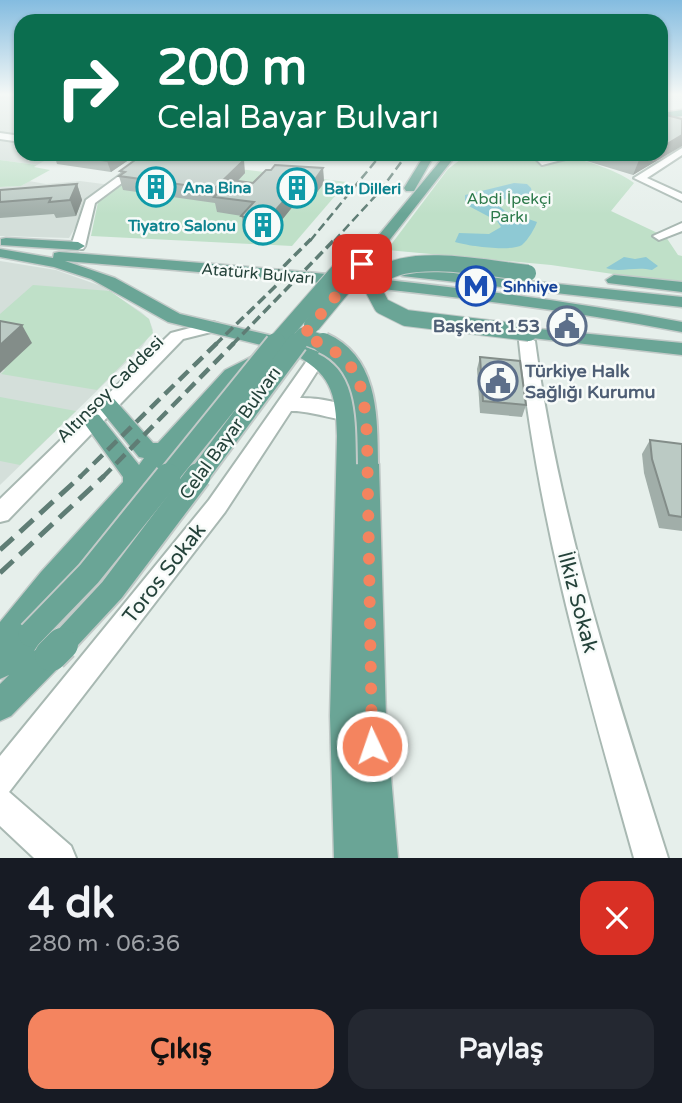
<!DOCTYPE html>
<html lang="tr">
<meta charset="utf-8">
<style>
:root{--surface:#171b24;--page:#242831;--text:#f1f3f6;--muted:#9ea1a6;--accent:#f4845f}
body{margin:0;font-family:"Varela Round",sans-serif;background:var(--page);color:var(--text);height:100vh;display:flex;flex-direction:column;font-size:26px;white-space:nowrap}
*{box-sizing:border-box;margin:0}
p{font-size:23px;color:var(--muted)}
.icon{flex:none;width:38px;height:38px;fill:none;stroke:currentColor;stroke-width:2;stroke-linecap:round;stroke-linejoin:round}
.map{position:relative;height:858px;overflow:hidden}
.sheet{display:flex;flex-direction:column;background:var(--surface);flex:1}
.sheet>*{flex:none}
.top-card{position:absolute;left:14px;top:14px;width:654px;height:147px;border-radius:21px;box-shadow:0 2px 5px #0004;background:#0b6e4f;color:#fff;overflow:hidden}
.pin{position:absolute;display:grid;place-items:center;width:60px;height:60px;color:#fff;margin:-30px;border-radius:14px;box-shadow:0 4px 10px #0006}
.me{position:absolute;width:77px;margin:-38px;rotate:357deg;stroke-linejoin:round;filter:drop-shadow(0 0 5px #0008)}
.turn{display:flex;align-items:center;gap:24px;height:147px;padding:0 28px;font-size:32px}
.turn .icon{width:91px;height:91px;stroke-width:2.5}
.turn b{display:block;font-size:49px;line-height:60px}
.round{display:grid;place-items:center;flex:none;width:74px;height:74px;border-radius:21px;background:var(--page)}
.summary{display:flex;align-items:center;justify-content:space-between;height:119px;padding:0 28px}
h1{font-size:42px;font-weight:700;line-height:52px}
.cta{display:flex;gap:14px;margin-top:auto;padding:14px 28px}
.cta a{flex:1;height:80px;border-radius:21px;background:var(--accent);color:#111;font-size:28px;font-weight:700;line-height:80px;text-align:center}
.cta a+a{background:var(--page);color:var(--text)}
.map>svg:first-child{display:block}
</style>
<div class="map">
<svg width="682" height="858" viewBox="0 0 682 858">
<rect width="100%" height="100%" fill="#e6efeb"/>
<g fill="#d4dfda">
<polygon points="0,94 21,94 21,154 57,154 37,165 0,160"/>
<polygon points="29,181 46,184 80,181 111,185 90,202 69,238 0,236 0,187 21,186"/>
<polygon points="0,261 56,270 101,286 141,312 149,319 153,330 142,347 0,485"/>
</g>
<g fill="#bfe0c8">
<path d="M468 154H532L538 162C548 163 556 159 566 158 580 157 623 173 634 183L611 211 666 237 678 255 682 256V284L551 265 387 250 448 169Z"/>
<polygon points="156,159 347,182 292,246 91,236 98,202"/>
<polygon points="0,160 37,165 34,167 50,170 21,186 0,187"/>
<polygon points="33,285 110,291 149,319 153,333 97,390 1,374 5,370 0,369 0,314"/>
<polygon points="0,397 76,411 20,465 0,461"/>
</g>
<g fill="#8ec9d4">
<path d="M514 183 527 184 531 188 532 193 502 200 498 205 505 211 537 222C535 228 528 240 522 245 510 252 468 246 455 242L459 233 489 234 501 227 497 221 465 204V195Z"/>
<path d="M624 257 635 259 646 257 658 266 652 270C635 266 620 273 606 268Z"/>
</g>
<g fill="none" stroke-linecap="round" stroke-linejoin="round">
<g stroke="#a8b8b2" stroke-width="4">
<g id="minor">
<polygon points="0,133 21,136 21,142 0,139"/>
<polygon points="682,148 682,155 647,178 682,194 682,201 634,178"/>
<polygon points="149,154 161,154 95,203 85,246 83,249 73,249 71,246 86,200"/>
<polygon points="531,154 541,154 545,158 585,154 542,165"/>
<polygon points="682,223 682,231 659,240 653,236"/>
<polygon points="213,322 219,324 221,327 219,330 183,339 8,520 0,522 0,499 171,333"/>
<path d="M527 336 535 341C559 519 614 688 668 858H634C586 687 537 518 519 341Z"/>
<path d="M317 354 325 359 300 398C316 398 347 401 356 415L354 420C343 423 311 410 291 411L225 512 9 792 71 846 76 858H34L0 826V756L209 500 311 355Z"/>
</g>
</g>
<g stroke="#c2cac8" stroke-width="3">
<g id="major">
<polygon points="682,110 682,116 662,119 662,113"/>
<polygon points="425,154 435,154 414,191 406,191 404,188"/>
<polygon points="446,154 457,154 384,247 374,247 374,241"/>
<polygon points="6,238 78,242 85,246 78,250 1,245 1,239"/>
<path d="M0 249 53 258 54 253 59 252C268 268 476 283 682 322V332C478 293 272 278 65 261L115 278 180 314 282 338 319 352 339 369 351 390 357 417 359 460 368 455 376 458 379 464 386 718 398 858H334L330 716 337 436C336 392 331 372 289 352L168 322 91 279 54 267 0 257Z"/>
<polygon points="407,268 682,297 682,307 402,276 399,273 402,270"/>
<polygon points="614,275 682,282 682,292 608,283 606,280"/>
<polygon points="529,328 682,343 682,355 523,337 520,333 523,329"/>
<polygon points="265,350 274,356 271,360 239,378 59,590 35,622 41,624 45,634 34,651 51,640 61,645 66,655 61,665 11,716 0,721 0,684 9,675 0,679 0,622 41,572 123,482 123,477 82,420 85,415 92,413 99,415 139,465 144,458 139,457 100,409 97,404 100,399 114,399 153,443 158,443 225,370"/>
</g>
</g>
<use href="#minor" fill="#fff" fill-rule="evenodd"/>
<use href="#major" fill="#6aa596" fill-rule="evenodd"/>
<g stroke="#5f7d75" stroke-width="2" stroke-dasharray="7 3.5" stroke-linecap="butt">
<polyline points="378,159 382,154"/>
<polyline points="403,159 407,154"/>
</g>
<g stroke="#5f7d75" stroke-width="2.5" stroke-dasharray="9 4.5" stroke-linecap="butt">
<polyline points="310,241 379,157"/>
<polyline points="334,241 379,192 405,157"/>
</g>
<g stroke="#5f7d75" stroke-width="3.5" stroke-dasharray="10 5" stroke-linecap="butt">
<polyline points="273,277 311,239"/>
<polyline points="215,345 287,275"/>
<polyline points="232,345 335,239"/>
</g>
<g stroke="#5f7d75" stroke-width="4.5" stroke-dasharray="13 7" stroke-linecap="butt">
<polyline points="79,478 217,343"/>
<polyline points="102,478 234,343"/>
</g>
<g stroke="#5f7d75" stroke-width="5" stroke-dasharray="18 9" stroke-linecap="butt">
<polyline points="0,550 81,476"/>
<polyline points="0,573 104,476"/>
</g>
<g stroke="#c2cac8" stroke-width="18" stroke-linecap="butt">
<g id="major-bridge-far3">
<path d="M528 273C492 269 412 252 382 275 378 278 376 285 373 289L382 306 406 318 529 333"/>
<polyline points="312,325 351,278"/>
<polyline points="274,345 364,242"/>
<polyline points="296,345 303,336 327,345"/>
</g>
</g>
<g stroke="#c2cac8" stroke-width="24" stroke-linecap="butt">
<g id="major-bridge-far2">
<path d="M323 343C370 364 367 421 368 464"/>
<polyline points="167,478 276,343"/>
<polyline points="197,478 297,343"/>
</g>
</g>
<g stroke="#c2cac8" stroke-width="29" stroke-linecap="butt">
<g id="major-bridge-far1">
<polyline points="31,634 89,574 168,476"/>
<polyline points="60,646 112,590 198,476"/>
</g>
</g>
<g stroke="#c2cac8" stroke-width="36" stroke-linecap="butt">
<polyline id="major-bridge" points="51,655 62,644"/>
</g>
<use href="#major-bridge-far3" stroke="#6aa596" stroke-width="16"/>
<use href="#major-bridge-far2" stroke="#6aa596" stroke-width="20"/>
<use href="#major-bridge-far1" stroke="#6aa596" stroke-width="25"/>
<use href="#major-bridge" stroke="#6aa596" stroke-width="32"/>
</g>
<g fill="#a1aea9">
<polygon points="54,154 132,154 133,157 111,172 57,164"/>
<polygon points="582,154 662,154 633,175 580,159"/>
<polygon points="323,168 324,183 314,196 302,195 269,236 264,238 243,232 242,216 217,212 215,203 123,190 119,176 121,175 120,171 245,173 238,181 253,183 271,170"/>
<polygon points="77,184 82,200 76,216 56,218 54,214 0,218 0,190"/>
<polygon points="480,357 526,405 522,417 480,413 477,369"/>
<polygon points="650,440 682,444 682,531 659,528 644,473 642,454"/>
</g>
<g fill="#838d89">
<polygon points="682,135 682,146 633,175 639,160 650,154 662,154 662,147"/>
<polygon points="118,154 132,154 133,157 111,172 107,161"/>
<polygon points="244,160 245,173 221,198 215,197 214,189"/>
<polygon points="323,168 324,183 314,196 314,181"/>
<polygon points="302,180 302,195 269,236 264,238 262,222"/>
<polygon points="77,184 82,200 76,216 70,200"/>
<polygon points="22,325 32,343 0,373 0,345"/>
</g>
<g fill="#bbcac4" stroke="#838d89" stroke-width="2">
<polygon points="662,114 682,119 682,135 662,147"/>
<polygon points="61,154 118,154 107,161"/>
<polygon points="181,154 203,154 244,160 214,189 119,176 125,172 120,171 142,155 168,158 177,158"/>
<polygon points="617,154 650,154 639,160"/>
<polygon points="275,165 323,168 314,181 302,180 267,220 262,222 241,216 254,202 214,197 231,180 253,183 266,170 271,170"/>
<polygon points="77,184 70,200 49,202 51,198 0,202 0,190"/>
<polygon points="0,321 22,325 0,345"/>
<polygon points="480,357 520,361 526,405 483,401"/>
<polygon points="650,440 682,444 682,517 669,515 652,459"/>
</g>
<linearGradient id="sky" x2="0" y2="1"><stop stop-color="#84bce0"/><stop offset="0.44" stop-color="#f4f8f6"/><stop offset="1" stop-color="#f4f8f6" stop-opacity="0"/></linearGradient>
<rect width="682" height="214" fill="url(#sky)"/>
<g fill="none" stroke-linecap="round" stroke-linejoin="round">
<path stroke="#f4845f" stroke-width="12" stroke-dasharray="0 21.6" d="M362 264 303 336C360 358 363 379 367 436L372 746"/>
</g>
<defs>
<g id="building-ring" transform="scale(2.0125)"><circle r="9.5" fill="#f7fbf9" stroke="#0f9aa8" stroke-width="1.5"/><path d="M-4-6H4V6H1V3H-1V6H-4ZM-2.5-4.3h1.7v1.8h-1.7ZM.8-4.3h1.7v1.8H.8ZM-2.5-1h1.7V.8h-1.7ZM.8-1h1.7V.8H.8Z" fill="#0f9aa8"/></g>
<g id="metro-ring" transform="scale(2.0125)"><circle r="9.5" fill="#f7fbf9" stroke="#1a4fb4" stroke-width="1.5"/><path d="M-5.5 5V-5H-3L0 0L3-5H5.5V5H3V-.5L0 4L-3-.5V5Z" fill="#1a4fb4"/></g>
<g id="civic-ring" transform="scale(2.0125)"><circle r="9.5" fill="#f7fbf9" stroke="#5c6f8a" stroke-width="1.5"/><path d="M-.6-6.5H3V-4.5H.6V-3L4-1V1h2V6H-6V1h2V-1L-.6-3ZM-1.2 2.5V6h2.4V2.5Z" fill="#5c6f8a"/></g>
</defs>
<g fill-rule="evenodd">
<use href="#building-ring" x="156" y="187"/>
<use href="#building-ring" x="297" y="188"/>
<use href="#building-ring" x="263" y="225"/>
<use href="#metro-ring" x="476" y="286"/>
<use href="#civic-ring" x="567" y="326"/>
<use href="#civic-ring" x="498" y="381"/>
</g>
<g text-anchor="middle" stroke-width="5" stroke-linejoin="round" paint-order="stroke">
<g font-size="16" font-weight="bold" fill="#0d838f" stroke="#f7fbf9" text-anchor="start">
<text x="183" y="193">Ana Bina</text>
<text x="324" y="194">Batı Dilleri</text>
<text x="236" y="231" text-anchor="end">Tiyatro Salonu</text>
</g>
<g font-size="16" fill="#2d7a4b" stroke="#f7fbf9">
<text x="509" y="204">Abdi İpekçi<tspan x="509" dy="18">Parkı</tspan></text>
</g>
<g font-size="16" fill="#24423a" stroke="#f7fbf9">
<text transform="translate(258 273) rotate(5)" y="6">Atatürk Bulvarı</text>
</g>
<g font-size="16" font-weight="bold" fill="#164399" stroke="#f7fbf9" text-anchor="start">
<text x="503" y="292">Sıhhiye</text>
</g>
<g font-size="18" font-weight="bold" fill="#4e5e75" stroke="#f7fbf9" text-anchor="end">
<text x="540" y="332">Başkent 153</text>
<text x="525" y="377" text-anchor="start">Türkiye Halk<tspan x="525" dy="21">Sağlığı Kurumu</tspan></text>
</g>
<g font-size="18" fill="#24423a" stroke="#f7fbf9">
<text transform="translate(110 389) rotate(-45)" y="6">Altınsoy Caddesi</text>
<text transform="translate(230 433) rotate(-54)" y="6">Celal Bayar Bulvarı</text>
</g>
<g font-size="21" fill="#24423a" stroke="#f7fbf9">
<text transform="translate(164 573) rotate(-52)" y="7">Toros Sokak</text>
<text transform="translate(578 602) rotate(75)" y="7">İlkiz Sokak</text>
</g>
</g>
</svg>
<div class="pin" style="left:362px;top:264px;background:#d93025"><svg class="icon" aria-label="arrive" viewBox="0 0 24 24"><path d="M6 21V4h12l-3 4 3 4H6"/></svg></div>
<svg class="me" style="left:372px;top:746px" viewBox="-20 -20 40 40"><circle r="17" fill="#f4845f" stroke="#fff" stroke-width="3"/><path d="M0-11L8 9 0 5-8 9z" fill="#fff"/></svg>
<div class="top-card">
<div class="turn"><svg class="icon" aria-label="right" viewBox="0 0 24 24"><path d="M7 20v-9h11M14 6l5 5-5 5"/></svg><div><b>200 m</b>Celal Bayar Bulvarı</div></div>
</div>
</div>
<section class="sheet">
<div class="summary"><div><h1>4 dk</h1><p>280 m · 06:36</p></div><a class="round" style="background:#d93025;color:#fff"><svg class="icon" aria-label="close" viewBox="0 0 24 24"><path d="M6 6l12 12M18 6L6 18"/></svg></a></div>
<div class="cta"><a>Çıkış</a><a>Paylaş</a></div>
</section>
